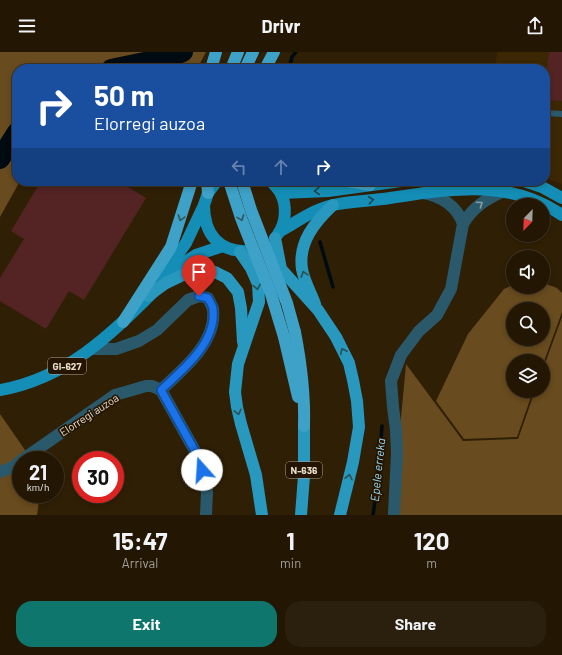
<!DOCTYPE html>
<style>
:root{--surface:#231704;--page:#2b200e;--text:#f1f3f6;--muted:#a39f9a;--line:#403626;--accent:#0f766e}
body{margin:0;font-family:Barlow,sans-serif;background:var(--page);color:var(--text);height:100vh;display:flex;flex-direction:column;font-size:15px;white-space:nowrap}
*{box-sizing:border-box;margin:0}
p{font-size:13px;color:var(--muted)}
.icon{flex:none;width:22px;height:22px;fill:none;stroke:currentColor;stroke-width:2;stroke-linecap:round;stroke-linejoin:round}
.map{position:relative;height:463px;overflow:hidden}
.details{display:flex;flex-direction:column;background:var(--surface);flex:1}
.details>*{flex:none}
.top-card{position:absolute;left:12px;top:12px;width:538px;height:122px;border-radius:16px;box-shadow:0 2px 6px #0003,0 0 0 1px var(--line);background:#1a4fa0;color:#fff;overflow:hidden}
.needle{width:26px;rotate:203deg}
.buttons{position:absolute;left:506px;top:146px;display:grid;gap:8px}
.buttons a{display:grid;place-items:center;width:44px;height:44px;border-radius:50%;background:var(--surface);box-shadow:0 2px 6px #0003,0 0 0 1px var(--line);font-size:20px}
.speed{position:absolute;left:12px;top:399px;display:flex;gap:8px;font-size:20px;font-weight:700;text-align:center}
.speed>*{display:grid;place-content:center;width:52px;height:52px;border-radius:50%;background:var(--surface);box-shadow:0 2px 6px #0003,0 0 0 1px var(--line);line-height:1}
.speed small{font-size:10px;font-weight:400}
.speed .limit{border:6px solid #d22;background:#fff;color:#111}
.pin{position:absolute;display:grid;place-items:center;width:34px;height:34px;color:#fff;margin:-41px -17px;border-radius:50% 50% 50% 0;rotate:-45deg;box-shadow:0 0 4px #0007}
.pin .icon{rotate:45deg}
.me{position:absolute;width:44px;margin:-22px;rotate:341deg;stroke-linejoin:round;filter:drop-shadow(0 0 3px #0008)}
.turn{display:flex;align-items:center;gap:14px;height:84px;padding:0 16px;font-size:18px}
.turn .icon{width:52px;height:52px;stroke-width:2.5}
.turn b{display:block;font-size:28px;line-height:34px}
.lanes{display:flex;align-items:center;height:38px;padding:0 16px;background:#0003;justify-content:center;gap:20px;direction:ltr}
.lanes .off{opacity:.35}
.eta{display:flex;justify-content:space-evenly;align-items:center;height:68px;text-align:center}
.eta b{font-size:24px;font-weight:700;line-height:28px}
.button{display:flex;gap:8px;margin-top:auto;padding:8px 16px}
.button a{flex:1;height:46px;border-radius:16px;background:var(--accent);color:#fff;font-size:16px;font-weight:700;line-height:46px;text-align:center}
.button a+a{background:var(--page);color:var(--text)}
header{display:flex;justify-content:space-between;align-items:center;height:52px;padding:0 16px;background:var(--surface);font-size:18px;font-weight:700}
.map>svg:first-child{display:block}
</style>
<header><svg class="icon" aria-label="menu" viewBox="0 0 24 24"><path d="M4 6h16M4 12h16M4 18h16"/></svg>Drivr<svg class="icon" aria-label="share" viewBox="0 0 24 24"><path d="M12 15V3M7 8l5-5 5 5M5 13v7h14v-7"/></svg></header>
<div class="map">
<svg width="562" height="463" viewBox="0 0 562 463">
<rect width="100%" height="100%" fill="#2f1f05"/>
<polygon fill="#3c2704" points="499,0 562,0 562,132 545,126 545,17 495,17 497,1"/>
<g fill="#684b1e" fill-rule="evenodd">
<polygon points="0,0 206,0 197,17 17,17 17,129 20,129 0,165"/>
<path d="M543 231 557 236 562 241V260L543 312V309H513V339H533L517 385 464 387 436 349 468 282 504 237 513 233V235H543ZM513 257H543V287H513Z"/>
<polygon points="562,265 562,463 392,463 406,312 463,389 518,387 535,339 543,339 543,317"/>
<polygon points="0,362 32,408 21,408 21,442 40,442 37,463 0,463"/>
</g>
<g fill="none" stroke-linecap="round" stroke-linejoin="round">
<g stroke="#000a11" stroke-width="3.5">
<polyline points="289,17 292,5 296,0"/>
<polyline points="320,190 333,235"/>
<polyline points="373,463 378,428 382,374"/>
</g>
<g stroke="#000a11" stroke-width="20">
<polyline points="111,17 169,5 183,0"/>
<polyline points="0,107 17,80"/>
</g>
</g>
<g fill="#542324">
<polygon points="549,0 562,0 562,49 545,48 545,34"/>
<polygon points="41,129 118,129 146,146 84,248 69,239 46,277 0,249 0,226 24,187 11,179"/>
</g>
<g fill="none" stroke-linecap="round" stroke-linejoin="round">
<polyline stroke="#2a596c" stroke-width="6" points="545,61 562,62"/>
<g stroke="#2a596c" stroke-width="12">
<path d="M463 172C473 155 486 147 504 139"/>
<polyline points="161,338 200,408 207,440 206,463"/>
<path d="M22 408 115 343 146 334H152L161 338C182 318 217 291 213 257 212 254 210 250 208 246L199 244 188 248 157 278 139 289 116 297H92"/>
<polyline points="0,420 13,415 21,409"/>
<path d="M394 461 397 402 396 378 393 355 391 329 401 303 419 279 437 263 451 237 463 172C457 154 441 144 423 141"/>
</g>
<g stroke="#148eb6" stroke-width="12">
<path d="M271 129C274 133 279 137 281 142 287 154 286 171 278 182"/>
<polyline points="524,129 542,135 562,146"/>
<polyline points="281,141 328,139 401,129"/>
<path d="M204 153C204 182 219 201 250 199"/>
<path d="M280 179C297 170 314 157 333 153 352 149 371 149 390 146 451 137 508 126 562 163"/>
<polyline points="162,224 186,191 204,153 208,141 217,129"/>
<path d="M0 338C80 324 127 264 182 212L196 203 223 194"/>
</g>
<g stroke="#2998be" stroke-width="12">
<polyline points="275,186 281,217 318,258 336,285 349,311 353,328 357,349 359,375 353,410 340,463"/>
<polyline points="240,200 251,216 258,232 259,250 238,312 235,340 237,355 241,372 256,423 262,463"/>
<polyline points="148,244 166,231 193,218 206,217 217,221 227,226 238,240 241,256 243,290"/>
<path d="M315 252C311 241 304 229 302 217 298 190 315 170 333 153"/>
<polyline points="301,463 304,424 304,374"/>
</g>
<g stroke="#3ea1c7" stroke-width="12">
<polyline points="211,17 216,0"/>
<polyline points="231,17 238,0"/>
<polyline points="245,17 253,0"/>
<polyline points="265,17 274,0"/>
<polyline points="207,129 208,141"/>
<polyline points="323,129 328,129"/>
<polyline points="348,129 370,133"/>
<polyline points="123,270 171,195 192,129"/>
<path d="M295 280C301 311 305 342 304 374"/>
<polyline points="284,285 298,345"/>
</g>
<g stroke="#3ea1c7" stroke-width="12">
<polyline points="229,129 241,166 271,242 284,285"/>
<polyline points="242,129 251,158 287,251 295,280"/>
</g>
</g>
<defs><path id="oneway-chevron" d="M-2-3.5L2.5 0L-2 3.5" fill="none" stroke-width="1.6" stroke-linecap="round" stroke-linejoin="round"/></defs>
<g stroke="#1e4549">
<use href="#oneway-chevron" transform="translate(317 139) rotate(178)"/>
<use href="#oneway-chevron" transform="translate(371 148) rotate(-6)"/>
</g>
<use stroke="#8a9c9e" href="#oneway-chevron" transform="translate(480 152) rotate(-35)"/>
<g stroke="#30545a">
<use href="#oneway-chevron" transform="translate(181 166) rotate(108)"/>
<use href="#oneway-chevron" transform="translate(241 166) rotate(70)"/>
</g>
<g stroke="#275055">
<use href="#oneway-chevron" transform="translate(304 222) rotate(-107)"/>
<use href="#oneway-chevron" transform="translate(257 235) rotate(79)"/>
<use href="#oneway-chevron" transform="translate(343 299) rotate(-116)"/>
<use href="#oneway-chevron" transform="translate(238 360) rotate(77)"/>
<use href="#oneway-chevron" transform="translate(349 425) rotate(-77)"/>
</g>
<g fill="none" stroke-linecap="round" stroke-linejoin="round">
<g stroke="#114b97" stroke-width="10">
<path id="route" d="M199 244 208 246C210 250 213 254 213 257 217 291 182 318 161 338L200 408 202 418"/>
</g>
<use href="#route" stroke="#1a73e8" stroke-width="7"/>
</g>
<g text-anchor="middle" stroke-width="3.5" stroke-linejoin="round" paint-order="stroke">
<g fill="#251500" stroke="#b0a392" stroke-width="1">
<rect x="48" y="306" width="38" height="16" rx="3"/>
<rect x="286" y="410" width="36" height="16" rx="3"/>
</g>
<g font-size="10" font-weight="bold" fill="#ebe0d1">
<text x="67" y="318">GI-627</text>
<text x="304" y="422">N-636</text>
</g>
<g font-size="11" fill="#ebe0d1" stroke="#251500">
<text transform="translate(89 363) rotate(-33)" y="4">Elorregi auzoa</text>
</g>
<g font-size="12" font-style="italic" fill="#95dcfa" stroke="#251500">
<text transform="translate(378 418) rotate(-84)" y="4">Epele erreka</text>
</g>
</g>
</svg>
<div class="buttons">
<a><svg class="needle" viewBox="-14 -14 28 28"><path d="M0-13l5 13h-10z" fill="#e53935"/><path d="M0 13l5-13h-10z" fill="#a39f9a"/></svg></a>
<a><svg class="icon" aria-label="sound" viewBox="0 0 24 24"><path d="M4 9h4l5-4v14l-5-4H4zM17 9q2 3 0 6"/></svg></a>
<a><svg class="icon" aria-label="search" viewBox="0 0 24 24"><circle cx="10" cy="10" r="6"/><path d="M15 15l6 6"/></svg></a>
<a><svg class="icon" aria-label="layers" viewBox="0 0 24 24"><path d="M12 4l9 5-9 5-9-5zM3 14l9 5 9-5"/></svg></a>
</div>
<div class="speed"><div>21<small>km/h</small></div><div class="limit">30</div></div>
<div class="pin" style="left:199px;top:244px;background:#d93025"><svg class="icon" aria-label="arrive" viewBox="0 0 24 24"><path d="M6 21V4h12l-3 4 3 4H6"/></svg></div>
<svg class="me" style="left:202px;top:418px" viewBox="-20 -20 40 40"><circle r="19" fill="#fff"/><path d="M0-13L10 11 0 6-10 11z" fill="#1a73e8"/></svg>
<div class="top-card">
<div class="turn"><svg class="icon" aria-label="right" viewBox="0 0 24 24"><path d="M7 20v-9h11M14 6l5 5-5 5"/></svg><div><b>50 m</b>Elorregi auzoa</div></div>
<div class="lanes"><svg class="icon off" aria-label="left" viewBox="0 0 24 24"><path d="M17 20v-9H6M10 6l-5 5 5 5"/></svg><svg class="icon off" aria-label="ahead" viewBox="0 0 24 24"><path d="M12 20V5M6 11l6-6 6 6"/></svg><svg class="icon" aria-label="right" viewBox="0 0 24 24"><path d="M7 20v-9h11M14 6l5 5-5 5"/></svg></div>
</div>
</div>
<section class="details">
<div class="eta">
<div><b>15:47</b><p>Arrival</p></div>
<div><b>1</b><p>min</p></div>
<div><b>120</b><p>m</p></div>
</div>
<div class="button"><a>Exit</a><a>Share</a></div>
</section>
